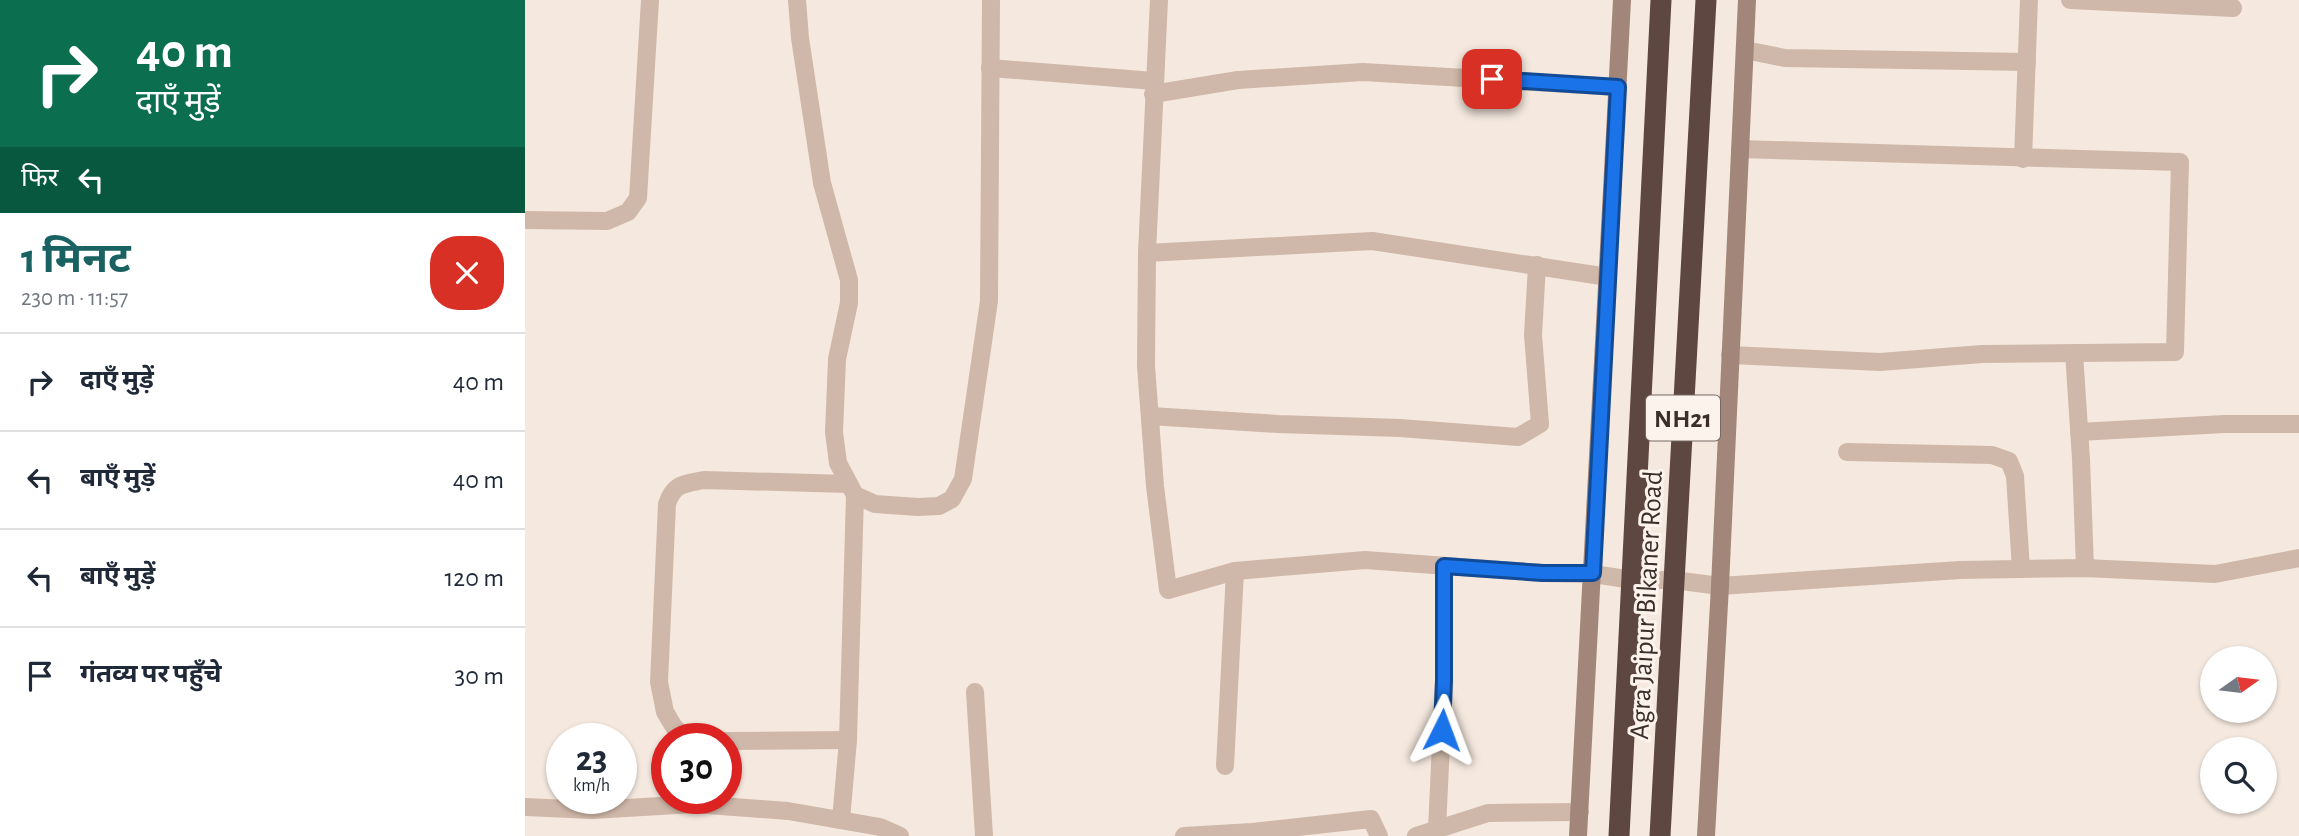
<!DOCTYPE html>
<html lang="hi">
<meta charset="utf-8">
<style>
:root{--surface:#fff;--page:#f2f2f3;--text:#1f2937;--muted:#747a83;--line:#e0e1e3;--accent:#1a6262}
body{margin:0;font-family:"Alegreya Sans","Noto Sans Devanagari",sans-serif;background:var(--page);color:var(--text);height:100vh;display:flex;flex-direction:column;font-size:26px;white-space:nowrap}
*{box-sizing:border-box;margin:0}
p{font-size:23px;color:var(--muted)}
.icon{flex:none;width:38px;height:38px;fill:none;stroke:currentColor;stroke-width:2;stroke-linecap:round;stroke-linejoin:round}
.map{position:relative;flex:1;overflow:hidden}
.sheet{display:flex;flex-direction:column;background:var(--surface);width:525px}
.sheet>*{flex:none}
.banner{background:#0b6e4f;color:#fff;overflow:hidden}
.needle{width:46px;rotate:76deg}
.controls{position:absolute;left:1675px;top:646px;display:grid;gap:14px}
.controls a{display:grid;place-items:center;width:77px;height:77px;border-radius:50%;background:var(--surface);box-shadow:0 2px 5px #0004;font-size:35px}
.speed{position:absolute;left:21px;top:723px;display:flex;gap:14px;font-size:35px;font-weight:700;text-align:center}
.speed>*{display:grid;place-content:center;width:91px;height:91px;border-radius:50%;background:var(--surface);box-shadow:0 2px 5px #0004;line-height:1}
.speed small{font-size:18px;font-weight:400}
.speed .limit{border:10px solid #d22;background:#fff;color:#111}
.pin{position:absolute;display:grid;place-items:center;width:60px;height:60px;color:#fff;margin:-30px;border-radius:14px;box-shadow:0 4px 10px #0006}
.me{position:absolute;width:77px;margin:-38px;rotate:3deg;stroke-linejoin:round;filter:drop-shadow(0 0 5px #0008)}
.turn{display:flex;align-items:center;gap:24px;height:147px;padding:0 21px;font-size:32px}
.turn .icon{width:91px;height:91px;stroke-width:2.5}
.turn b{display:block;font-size:49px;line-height:60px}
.then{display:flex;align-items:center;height:66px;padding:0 21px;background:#0003;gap:14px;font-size:26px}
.round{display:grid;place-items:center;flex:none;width:74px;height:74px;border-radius:28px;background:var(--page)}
.summary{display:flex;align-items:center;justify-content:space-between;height:119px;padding:0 21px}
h1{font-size:42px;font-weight:700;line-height:52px;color:var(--accent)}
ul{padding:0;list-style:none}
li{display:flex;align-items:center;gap:21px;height:98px;padding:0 21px;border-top:2px solid var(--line)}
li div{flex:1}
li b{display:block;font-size:26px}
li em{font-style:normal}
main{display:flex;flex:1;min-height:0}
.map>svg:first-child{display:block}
</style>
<main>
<section class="sheet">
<div class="banner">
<div class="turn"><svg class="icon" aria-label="right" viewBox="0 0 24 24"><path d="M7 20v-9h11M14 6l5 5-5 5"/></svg><div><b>40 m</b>दाएँ मुड़ें</div></div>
<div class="then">फिर<svg class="icon" aria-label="left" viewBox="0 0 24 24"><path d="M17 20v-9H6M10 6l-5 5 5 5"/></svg></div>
</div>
<div class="summary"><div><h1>1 मिनट</h1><p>230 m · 11:57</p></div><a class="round" style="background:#d93025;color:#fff"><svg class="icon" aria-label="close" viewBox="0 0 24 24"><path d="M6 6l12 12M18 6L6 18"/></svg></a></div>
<ul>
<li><svg class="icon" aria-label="right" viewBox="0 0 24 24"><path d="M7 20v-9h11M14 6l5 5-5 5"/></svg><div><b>दाएँ मुड़ें</b></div><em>40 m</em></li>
<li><svg class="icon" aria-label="left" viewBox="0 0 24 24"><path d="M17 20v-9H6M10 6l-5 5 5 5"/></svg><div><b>बाएँ मुड़ें</b></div><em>40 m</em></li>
<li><svg class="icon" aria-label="left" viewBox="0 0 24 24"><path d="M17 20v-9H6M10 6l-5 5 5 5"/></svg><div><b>बाएँ मुड़ें</b></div><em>120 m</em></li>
<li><svg class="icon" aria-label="arrive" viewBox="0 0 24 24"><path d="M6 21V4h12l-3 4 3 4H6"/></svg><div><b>गंतव्य पर पहुँचे</b></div><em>30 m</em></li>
</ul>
</section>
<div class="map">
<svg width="1774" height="836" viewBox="0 0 1774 836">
<rect width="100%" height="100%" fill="#f5e9df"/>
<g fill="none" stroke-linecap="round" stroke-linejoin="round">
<g stroke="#cfb8a9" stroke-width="18">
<polyline points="272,0 275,38 297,183 324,280 324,303 312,359 309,432 313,463 330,495 350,504 393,507 414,506 427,499 438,479 464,301 466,0"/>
<polyline points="634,0 622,253 621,366 630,486 643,590 710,571 840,560 1018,573 1068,574 1108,580 1149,580 1195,586 1435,570 1560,568 1690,574 1774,558"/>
<polyline points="1545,0 1708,8"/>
<polyline points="1220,50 1260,58 1502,62"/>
<polyline points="465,68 629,81"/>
<polyline points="628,94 713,80 838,72 1092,87"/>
<polyline points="1498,159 1504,0"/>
<polyline points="0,220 82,221 103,212 113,198 125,0"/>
<polyline points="622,253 847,241 1083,277"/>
<polyline points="1549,353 1556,459 1560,568"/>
<path d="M1205 355 1355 362 1457 354 1650 352 1655 162C1508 159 1362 152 1215 149"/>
<polyline points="625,416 753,424 875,428 993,437 1015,424 1008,335 1012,265"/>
<polyline points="1554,432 1699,424 1774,424"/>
<polyline points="1322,452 1467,455 1484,461 1490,476 1496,569"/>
<polyline points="450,692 459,836"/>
<path d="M168 738 160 737 149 727 140 712 134 682 142 504C149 483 159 484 179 480L323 484"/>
<polyline points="201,741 323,740"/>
<polyline points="700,766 710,571"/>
<polyline points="0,807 67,810 169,804 263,811 355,827 375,836"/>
<polyline points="316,820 323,740 330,495"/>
<polyline points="912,829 919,680 919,566"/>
<polyline points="659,836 727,832 846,819 854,836"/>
<polyline points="891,836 963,813 1055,812"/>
</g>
<g stroke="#a3867a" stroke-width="18">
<polyline points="1053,836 1097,0"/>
<polyline points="1181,836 1195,586 1222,0"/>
</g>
<g stroke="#5d4740" stroke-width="21">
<polyline points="1094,836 1136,0"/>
<polyline points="1135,836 1181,0"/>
</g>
</g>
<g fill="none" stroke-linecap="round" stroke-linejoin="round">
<g stroke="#114b97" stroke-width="18">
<polyline id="route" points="917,730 919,680 919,566 1018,573 1068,573 1093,87 967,79"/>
</g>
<use href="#route" stroke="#1a73e8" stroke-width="12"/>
</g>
<g text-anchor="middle" stroke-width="6" stroke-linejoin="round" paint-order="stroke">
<rect fill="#fcf4ec" stroke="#766964" stroke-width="2" x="1121" y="395.5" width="74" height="45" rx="5"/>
<g font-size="26" font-weight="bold" fill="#3c2e29">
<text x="1158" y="427">NH21</text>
</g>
<g font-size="28" fill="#3c2e29" stroke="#fcf4ec">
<text transform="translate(1120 605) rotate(-87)" y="10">Agra Jaipur Bikaner Road</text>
</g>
</g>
</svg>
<div class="controls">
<a><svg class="needle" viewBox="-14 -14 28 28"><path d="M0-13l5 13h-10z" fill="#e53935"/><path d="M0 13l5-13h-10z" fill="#747a83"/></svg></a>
<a><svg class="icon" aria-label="search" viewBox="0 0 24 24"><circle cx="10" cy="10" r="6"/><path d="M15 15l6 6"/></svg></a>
</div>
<div class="speed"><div>23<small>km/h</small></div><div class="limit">30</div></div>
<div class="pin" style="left:967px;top:79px;background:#d93025"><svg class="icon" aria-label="arrive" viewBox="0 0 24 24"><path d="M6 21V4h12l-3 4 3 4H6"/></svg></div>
<svg class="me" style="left:917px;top:730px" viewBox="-20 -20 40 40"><path d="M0-17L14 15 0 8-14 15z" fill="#1a73e8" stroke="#fff" stroke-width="4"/></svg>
</div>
</main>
